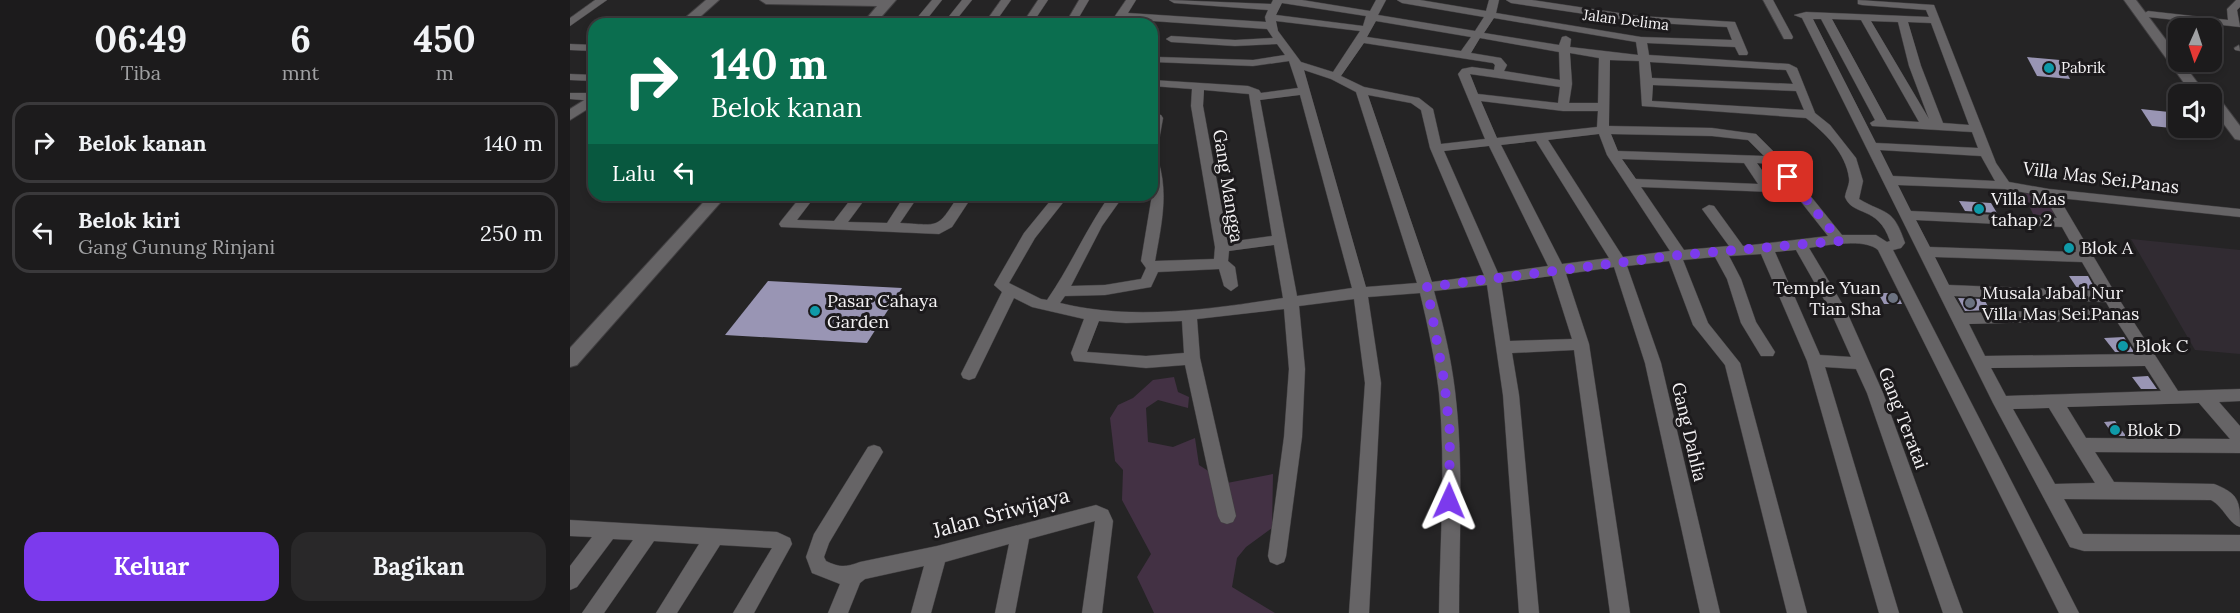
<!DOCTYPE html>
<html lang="id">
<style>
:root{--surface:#1c1b1c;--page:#292829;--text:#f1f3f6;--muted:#a0a1a3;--line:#3a393b;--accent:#7c3aed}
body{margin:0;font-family:Lora,serif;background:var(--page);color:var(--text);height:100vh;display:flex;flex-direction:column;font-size:22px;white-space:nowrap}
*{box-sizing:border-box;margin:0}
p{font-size:20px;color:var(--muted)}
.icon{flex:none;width:33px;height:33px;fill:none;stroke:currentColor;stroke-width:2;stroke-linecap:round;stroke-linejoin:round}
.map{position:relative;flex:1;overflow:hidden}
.details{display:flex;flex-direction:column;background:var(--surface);width:570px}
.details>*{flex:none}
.top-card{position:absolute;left:18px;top:18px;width:570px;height:183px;border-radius:18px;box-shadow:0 3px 9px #0003,0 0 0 2px var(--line);background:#0b6e4f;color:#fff;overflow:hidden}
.needle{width:39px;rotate:183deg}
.controls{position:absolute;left:1598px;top:18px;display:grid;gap:12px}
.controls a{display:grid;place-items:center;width:54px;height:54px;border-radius:12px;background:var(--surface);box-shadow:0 3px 9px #0003,0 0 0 2px var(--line);font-size:30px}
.pin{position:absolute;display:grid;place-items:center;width:51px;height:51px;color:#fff;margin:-26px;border-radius:12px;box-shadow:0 3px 9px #0006}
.me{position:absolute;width:66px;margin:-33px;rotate:1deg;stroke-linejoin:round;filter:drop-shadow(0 0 4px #0008)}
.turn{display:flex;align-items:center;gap:21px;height:126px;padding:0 24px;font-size:27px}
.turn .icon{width:78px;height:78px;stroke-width:2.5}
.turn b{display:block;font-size:42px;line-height:51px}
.then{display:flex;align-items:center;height:57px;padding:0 24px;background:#0003;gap:12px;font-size:22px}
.eta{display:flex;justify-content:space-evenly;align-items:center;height:102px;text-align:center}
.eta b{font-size:36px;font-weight:700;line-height:42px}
.primary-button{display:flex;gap:12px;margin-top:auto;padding:12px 24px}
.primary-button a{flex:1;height:69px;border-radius:18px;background:var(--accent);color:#fff;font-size:24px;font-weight:700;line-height:69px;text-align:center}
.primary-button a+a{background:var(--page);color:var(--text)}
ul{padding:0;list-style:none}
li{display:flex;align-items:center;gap:18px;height:81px;margin:0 12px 9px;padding:0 12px;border:3px solid var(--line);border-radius:18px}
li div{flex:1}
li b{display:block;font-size:22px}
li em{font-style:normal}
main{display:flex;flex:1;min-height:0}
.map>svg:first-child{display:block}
</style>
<main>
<section class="details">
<div class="eta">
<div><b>06:49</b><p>Tiba</p></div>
<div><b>6</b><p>mnt</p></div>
<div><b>450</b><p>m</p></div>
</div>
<ul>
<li><svg class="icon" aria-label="right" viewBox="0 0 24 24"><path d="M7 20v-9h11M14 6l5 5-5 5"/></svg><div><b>Belok kanan</b></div><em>140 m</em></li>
<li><svg class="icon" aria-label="left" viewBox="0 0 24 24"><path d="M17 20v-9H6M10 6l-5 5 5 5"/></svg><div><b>Belok kiri</b><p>Gang Gunung Rinjani</p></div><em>250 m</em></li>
</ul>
<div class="primary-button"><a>Keluar</a><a>Bagikan</a></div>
</section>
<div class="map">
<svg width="1670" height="613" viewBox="0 0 1670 613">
<rect width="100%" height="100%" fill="#252425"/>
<polygon fill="#312b32" points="1561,239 1670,250 1670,354 1625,350"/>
<g fill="#433144">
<polygon points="1453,193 1478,196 1485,218 1463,214"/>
<polygon points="604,377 608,392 619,397 618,408 588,400 576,408 578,442 603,447 625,438 629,465 657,483 703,474 702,528 676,547 667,558 662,587 705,613 584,613 567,577 581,554 552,500 553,470 545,461 540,418 548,405 563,398 583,380"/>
</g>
<g fill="#9995b4">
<polygon points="1457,57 1490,60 1500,79 1467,76"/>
<polygon points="1571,109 1599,112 1611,129 1582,126"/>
<polygon points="1389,201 1421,203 1427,213 1395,211"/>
<polygon points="1499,276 1518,276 1525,289 1507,288"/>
<polygon points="198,281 332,288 297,343 155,335"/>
<polygon points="1308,293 1327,293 1332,304 1314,304"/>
<polygon points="1388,298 1414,299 1420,310 1395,311"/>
<polygon points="1554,337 1564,352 1545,352 1534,338"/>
<polygon points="1578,376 1587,389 1571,389 1562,377"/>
<polygon points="1545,421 1556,436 1544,436 1534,422"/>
</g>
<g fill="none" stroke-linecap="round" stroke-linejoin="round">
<g stroke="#413f41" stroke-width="1">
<g id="minor">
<polygon points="25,0 37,0 0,26 0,18"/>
<path d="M362 0H372L357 19 376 20 392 0H402L386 20 402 21 407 24C389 24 306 28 296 20L301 17 346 19Z"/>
<polygon points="431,0 441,0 424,24 414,24"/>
<polygon points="468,0 478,0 462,24 452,24"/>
<polygon points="509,0 519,0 505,24 495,24"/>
<path d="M556 0H566L558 13 696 22 695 17 698 10 604 3 599 0 701 4 703 0H732L800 11 806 0H816L808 15 905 31 914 17 832 3 827 0H850L916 11 919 0H929L926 13 1071 37 1162 40 1157 27 1069 22 941 3 936 0H962L1069 16 1165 22 1178 53 1177 55H1169L1165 47 1077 43 1079 55 1219 64 1227 68 1245 113 1260 125 1286 158 1293 181 1289 199C1316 215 1323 207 1335 243L1331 248 1323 250 1509 613H1489L1308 250C1295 238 1257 245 1239 248L1276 310 1313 393 1393 613H1373L1297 393 1286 369 1255 367 1329 613H1309L1237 361 1191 254 1159 256 1171 279 1186 322 1205 352 1203 356H1191L1171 323 1157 279 1145 257 1113 260 1138 323 1170 363 1237 613H1217L1155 365 1123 325 1099 261 1057 266 1091 363 1150 613H1130L1075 363 1044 267 996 274 1019 344 1060 613H1040L1004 350 942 353 949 395 969 613H949L933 395 917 285 864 291C873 324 881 357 885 391 894 465 889 539 889 613H869C870 540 876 466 869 393 865 359 858 326 850 293L798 297 811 383 799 613H779L795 383 784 299 729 306 735 369 732 437 716 556 714 562 707 565 700 562 698 556 714 437 719 369 714 309 627 319 630 358 666 516 663 522 657 524 651 522 648 516 615 365 576 368 504 361 501 353 514 319 462 307 444 298 405 378 399 380 393 378 391 374 432 292 424 285 454 233 485 195H499L465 238 439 283 471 299 477 300C500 267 516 229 540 195H554L532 226 501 286 535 285 571 279 576 268 571 261 582 195V156L588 160C599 194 591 227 585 261L644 259 645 247 621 106 622 89 582 86V80L678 86 689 90 691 93 728 88 719 61 683 66 584 62V58L588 57 683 60 715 55 707 44 665 46 601 42 596 39 601 36 665 40 703 38 697 29 554 19 552 24H542L545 16ZM712 3 796 16 793 26 706 15ZM924 18 1066 42 1068 55 1000 47 1001 39 996 36 992 37 989 45 914 33ZM706 21 790 31 763 72 731 62 708 31ZM806 21 901 37 891 51 797 37ZM910 38 989 52 990 80 934 71 937 65 931 58 901 53ZM794 43 923 63 925 65 924 70 902 67 892 69 888 74 915 139 871 144 863 109 849 98 794 87 771 76ZM1000 53 1029 58 1028 103H999L1002 84ZM1040 60 1069 61 1072 106 1236 118C1255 133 1276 153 1279 178 1280 184 1276 190 1275 197 1283 217 1308 205 1320 241L1317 242 1306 235H1272L1209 157 1186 134 1142 128 1039 126ZM1080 62 1216 70 1223 84 1082 78ZM734 70 761 79 786 92 847 283 796 287ZM900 74 990 87 988 103 908 94ZM1083 85 1226 91 1234 110 1082 101ZM634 90 679 94 702 236 658 242 633 106ZM730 95 782 288 727 296 690 100ZM798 95 841 103 851 110 860 148 914 275 862 282ZM911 101 993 111H1028L1027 127 927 138ZM1029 134 1037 155 1100 251 1053 257 978 140ZM1041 134 1142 136 1178 140 1194 156 1048 151ZM966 141 1039 258 992 264 931 145ZM919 146 978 266 928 273 874 151ZM1052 159 1174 163 1188 184 1066 179ZM1187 163 1201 164 1258 236 1173 246 1144 206 1139 205 1132 209 1159 246 1114 250 1071 187 1203 192 1205 189ZM704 245 713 298C641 309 562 321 490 303L495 296 535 295 581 287 588 272 649 269 654 286 661 291 668 286 665 267 658 261 659 251ZM1226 250 1260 310 1281 357 1250 355 1205 252ZM982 276 1002 339 940 341 931 283ZM529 321 556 323 612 321 614 353 576 356 517 352Z"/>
<polygon points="1193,0 1203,0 1223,37 1222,39 1214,39"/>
<path d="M1288 0 1364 5 1426 163 1439 182 1479 189 1670 209V217L1489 198 1545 293 1608 391 1670 389V401L1649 402 1670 426V453L1525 452 1544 482 1644 484C1670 494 1670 502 1670 527 1658 523 1654 507 1641 500L1494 499 1513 534 1670 535V551H1514L1500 547 1423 403 1232 18 1224 15 1236 12 1359 17 1356 10 1292 5 1288 4ZM1243 19H1251L1305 120 1300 123 1302 126 1402 132 1408 148 1306 143ZM1262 19 1291 20 1349 122 1317 120ZM1301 21 1328 22 1339 66 1359 119ZM1338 22 1361 23 1399 125 1373 123 1351 66ZM1310 150 1411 156 1425 181 1323 176ZM1328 185 1435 189 1474 196 1487 218 1341 211ZM1346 220 1492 227 1506 252 1360 247ZM1365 257 1512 262 1529 291 1379 285ZM1384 296 1536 302 1540 309 1394 313ZM1546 320 1568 354 1415 356 1399 324ZM1575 366 1591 391 1436 396 1421 368ZM1629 403 1660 439 1516 438 1497 407ZM1479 408 1525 483 1485 484 1443 409Z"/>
<polygon points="1666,0 1670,0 1670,7 1667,10 1670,27 1578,17 1573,14 1578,11 1658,20 1657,9"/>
<polygon points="0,44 24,45 24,51 0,50"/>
<polygon points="1669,45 1670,51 1665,50 1664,48"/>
<polygon points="0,74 24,75 24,81 0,80"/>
<polygon points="0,93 24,93 24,101 0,99"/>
<polygon points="582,114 591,115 593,118 588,146 582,150"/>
<path d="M232 195H246L227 220 264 221 284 195H298L278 222 317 223 335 195H349L330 223C371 225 366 230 389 195H403L382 227 369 234 211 227 209 224 211 221Z"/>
<path d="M304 445 310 447 313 452 259 543 254 557 256 561C270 568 276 567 290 562L367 546 526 505 538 510 543 521 532 613H512L525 521 459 539 445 613H425L439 544 375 562 361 613H341L354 566 295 579 290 583 278 613H258L270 584 242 573 236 557 244 534 298 447Z"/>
<polygon points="0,520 207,532 220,538 222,544 184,613 163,613 202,548 150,545 107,613 86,613 129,544 84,541 34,613 12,613 63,540 43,539 7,587 0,590 0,566 22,537 0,536"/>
</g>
</g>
<g stroke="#413f41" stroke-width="2">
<g id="tertiary">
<polygon points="136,0 149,0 122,24 108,24"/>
<polygon points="190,0 326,0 305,24 292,24 307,6 196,4"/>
<polygon points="24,94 24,105 0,120 0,109"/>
<polygon points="140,195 157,195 7,365 0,367 0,348"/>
</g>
</g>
<g stroke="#413f41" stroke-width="2">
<g id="secondary">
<polygon points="1554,0 1566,0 1608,56 1608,62 1612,62 1636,94 1622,94"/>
<polygon points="1641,93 1646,94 1670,126 1670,140 1665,139 1641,107 1641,94 1636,94"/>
</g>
</g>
<use href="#minor" fill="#666466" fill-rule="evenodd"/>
<use href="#tertiary" fill="#666466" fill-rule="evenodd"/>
<use href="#secondary" fill="#666466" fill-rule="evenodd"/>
</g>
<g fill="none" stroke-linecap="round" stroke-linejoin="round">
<polyline stroke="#7c3aed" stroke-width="10" stroke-dasharray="0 18" points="879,501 880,433 874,380 857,287 1110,255 1270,241 1218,177"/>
</g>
<g fill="#0f9aa8" stroke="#1c1a1c" stroke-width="2">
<circle cx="1479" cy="68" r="6"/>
<circle cx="1409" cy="209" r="6"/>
<circle cx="1499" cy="248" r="6"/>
<circle cx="245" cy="311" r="6"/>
<circle cx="1553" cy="346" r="6"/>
<circle cx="1545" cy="430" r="6"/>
</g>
<g fill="#6b7280" stroke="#1c1a1c" stroke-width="2">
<circle cx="1323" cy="298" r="6"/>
<circle cx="1400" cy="303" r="6"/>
</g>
<g text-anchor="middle" stroke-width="6" stroke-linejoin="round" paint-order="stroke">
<g font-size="15" fill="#f4f2f4" stroke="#1c1a1c">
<text transform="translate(1056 20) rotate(7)" y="5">Jalan Delima</text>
</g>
<g font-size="15" fill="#f4f2f4" stroke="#1c1a1c" text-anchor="start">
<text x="1491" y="73">Pabrik</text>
</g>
<g font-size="18" fill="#f4f2f4" stroke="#1c1a1c">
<text transform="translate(1531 178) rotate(7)" y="6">Villa Mas Sei.Panas</text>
<text transform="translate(658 186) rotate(81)" y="6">Gang Mangga</text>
<text transform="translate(1333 418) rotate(69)" y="6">Gang Teratai</text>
<text transform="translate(1119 432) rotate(77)" y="6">Gang Dahlia</text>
</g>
<g font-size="18" fill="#f4f2f4" stroke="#1c1a1c" text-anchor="start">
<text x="1421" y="205">Villa Mas<tspan x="1421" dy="21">tahap 2</tspan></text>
<text x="1511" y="254">Blok A</text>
<text x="1311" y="294" text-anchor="end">Temple Yuan<tspan x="1311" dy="21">Tian Sha</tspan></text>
<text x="1412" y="299">Musala Jabal Nur<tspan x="1412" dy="21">Villa Mas Sei.Panas</tspan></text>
<text x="257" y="307">Pasar Cahaya<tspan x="257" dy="21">Garden</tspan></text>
<text x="1565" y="352">Blok C</text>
<text x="1557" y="436">Blok D</text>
</g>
<g font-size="21" fill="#f4f2f4" stroke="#1c1a1c">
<text transform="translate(431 513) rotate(-15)" y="7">Jalan Sriwijaya</text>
</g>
</g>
</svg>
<div class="controls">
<a><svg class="needle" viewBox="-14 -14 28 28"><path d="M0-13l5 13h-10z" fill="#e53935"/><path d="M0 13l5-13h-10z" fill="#a0a1a3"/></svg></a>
<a><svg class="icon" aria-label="sound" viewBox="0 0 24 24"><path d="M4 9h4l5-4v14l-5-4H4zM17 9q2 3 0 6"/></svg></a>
</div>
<div class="pin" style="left:1218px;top:177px;background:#d93025"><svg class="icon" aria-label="arrive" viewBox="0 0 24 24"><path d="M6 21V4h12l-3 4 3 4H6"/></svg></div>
<svg class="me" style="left:879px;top:501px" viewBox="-20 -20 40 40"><path d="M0-17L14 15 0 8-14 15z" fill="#7c3aed" stroke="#fff" stroke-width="4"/></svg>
<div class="top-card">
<div class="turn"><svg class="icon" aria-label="right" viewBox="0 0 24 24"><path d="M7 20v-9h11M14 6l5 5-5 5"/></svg><div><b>140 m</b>Belok kanan</div></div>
<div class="then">Lalu<svg class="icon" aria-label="left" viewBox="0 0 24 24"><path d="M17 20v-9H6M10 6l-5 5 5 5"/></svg></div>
</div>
</div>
</main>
